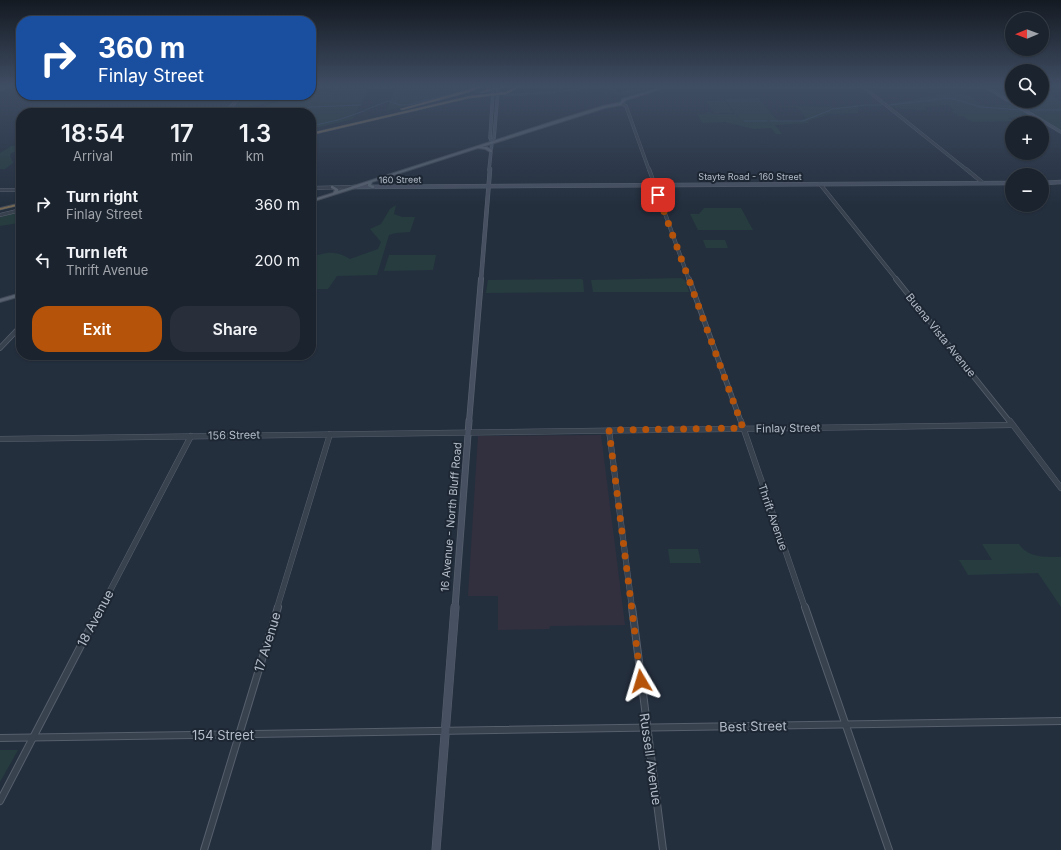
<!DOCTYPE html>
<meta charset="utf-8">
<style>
:root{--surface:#1b232e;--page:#282f3a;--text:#f1f3f6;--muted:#a0a4aa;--line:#39404a;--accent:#b45309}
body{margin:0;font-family:Inter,sans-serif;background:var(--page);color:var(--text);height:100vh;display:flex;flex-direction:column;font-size:15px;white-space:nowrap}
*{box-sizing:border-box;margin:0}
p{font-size:13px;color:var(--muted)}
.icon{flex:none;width:22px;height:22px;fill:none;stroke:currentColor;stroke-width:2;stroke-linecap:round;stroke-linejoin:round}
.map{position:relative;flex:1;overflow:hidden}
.panel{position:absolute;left:16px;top:108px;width:300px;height:252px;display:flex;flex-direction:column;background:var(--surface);border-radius:16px;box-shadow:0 1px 3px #0004,0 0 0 1px var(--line)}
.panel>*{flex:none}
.top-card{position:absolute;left:16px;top:16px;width:300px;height:84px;border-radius:16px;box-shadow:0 1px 3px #0004,0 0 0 1px var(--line);background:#1a4fa0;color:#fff;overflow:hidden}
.needle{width:26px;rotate:269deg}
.tools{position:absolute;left:1005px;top:12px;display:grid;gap:8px}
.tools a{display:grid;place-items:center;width:44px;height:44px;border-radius:50%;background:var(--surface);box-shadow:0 1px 3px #0004,0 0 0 1px var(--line);font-size:20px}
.pin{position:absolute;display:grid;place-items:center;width:34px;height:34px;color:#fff;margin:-17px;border-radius:8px;box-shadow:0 2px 6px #0006}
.me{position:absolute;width:44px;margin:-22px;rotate:353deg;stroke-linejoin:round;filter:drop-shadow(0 0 3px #0008)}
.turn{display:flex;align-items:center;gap:14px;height:84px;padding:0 16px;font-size:18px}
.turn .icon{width:52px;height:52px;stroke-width:2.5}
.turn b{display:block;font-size:28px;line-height:34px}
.eta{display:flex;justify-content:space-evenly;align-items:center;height:68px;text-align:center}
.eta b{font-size:24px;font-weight:600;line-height:28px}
.action{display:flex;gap:8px;margin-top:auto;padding:8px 16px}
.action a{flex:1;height:46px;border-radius:16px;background:var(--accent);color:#fff;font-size:16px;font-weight:600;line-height:46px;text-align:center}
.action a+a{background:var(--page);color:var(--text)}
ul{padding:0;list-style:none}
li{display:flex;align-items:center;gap:12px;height:56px;padding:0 16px}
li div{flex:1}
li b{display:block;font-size:15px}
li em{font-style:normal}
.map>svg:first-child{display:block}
</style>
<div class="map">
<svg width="1061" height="850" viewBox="0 0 1061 850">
<rect width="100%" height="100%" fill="#242f3e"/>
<polygon fill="#32303f" points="601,435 625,625 550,626 549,629 498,630 498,596 468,596 478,436"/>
<g fill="#263c3f">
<polygon points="346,86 370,86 353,119 311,129 311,113 259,113 266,105"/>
<polygon points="396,86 477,86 471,89 386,111"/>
<path d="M638 86H659L630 95 615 94 613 90 595 89 565 91 546 95 501 97C517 89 531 95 547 92 569 89 590 87 613 87L617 92 621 93Z"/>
<polygon points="987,86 1012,86 1012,101"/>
<polygon points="1042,86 1046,86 1048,92 1061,102 1061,131 1012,101 1042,101"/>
<path d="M955 92 973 97C980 113 1002 101 1016 106 1023 109 1029 114 1035 117L1008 118 1013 121 972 122 963 116H958L951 111 955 110 947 105 924 107 928 111C914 108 898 112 887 104 910 101 932 94 955 92Z"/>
<polygon points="263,95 301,95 231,111 241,100"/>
<polygon points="758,98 778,121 800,121 806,118 797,107 783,107 781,106 839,107 858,105 858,113 830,114 807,121 809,123 775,125 782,134 776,134 771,128 754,129 725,122 702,123 697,114 707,114 706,112 711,112 712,114 735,114 742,123 725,99"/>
<polygon points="706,101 725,101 734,113 714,113"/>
<polygon points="101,104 88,113 28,113 41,105"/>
<polygon points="230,106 223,113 92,113 101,107"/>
<polygon points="11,146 21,146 21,150 11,153 10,156 13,163 5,169 0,169 0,153"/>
<path d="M396 205 394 214 402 217H415L410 232 396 233 389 235 377 275 337 276 328 289H311V257C327 252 335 250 350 259L378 249 381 242 370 229 381 224 390 209Z"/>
<polygon points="704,208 741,208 753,230 698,230 690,214 699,214"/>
<polygon points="21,212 15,219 20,222 19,223 0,226 0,217"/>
<polygon points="725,240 728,248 706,248 703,240"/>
<polygon points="389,255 436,255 433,270 384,271"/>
<polygon points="681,278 685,280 689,292 593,292 591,280"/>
<polygon points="581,279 583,280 584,292 486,293 488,280"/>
<path d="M982 544H1019C1028 558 1046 557 1061 557V607L1038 573 968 575 959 560H992Z"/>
<polygon points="668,549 698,549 701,563 670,563"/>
<polygon points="0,750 18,750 0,782"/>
</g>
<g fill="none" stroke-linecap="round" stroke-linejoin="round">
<g stroke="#394c67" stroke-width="1">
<polyline points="464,91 475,86"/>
<polyline points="559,91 597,87 616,90"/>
<polyline points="623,92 636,90 647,86"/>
<polyline points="504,95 555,92"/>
<polyline points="890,105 950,98 981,107 1021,110"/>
<polyline points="365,110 388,101 400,105 409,105 459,92"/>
<polyline points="1028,110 1061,110"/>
<polyline points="302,113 309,107 361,105"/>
<polyline points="744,121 767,121"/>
<polyline points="770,121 803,121 833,109 866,105 882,105"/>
<polyline points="311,126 338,120 364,111"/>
</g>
<g stroke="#565f6c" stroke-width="3.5">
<g id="tertiary-far4">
<polyline points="862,86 967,170"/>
<polyline points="621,103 626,106 649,170"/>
<polyline points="225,113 242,95"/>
</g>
</g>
<g stroke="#565f6c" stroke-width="4">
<g id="tertiary-far3">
<polyline points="649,169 689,280"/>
<polyline points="966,169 983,183"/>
<polyline points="820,184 897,280"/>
<polyline points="311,188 353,187"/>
<polyline points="0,190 21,190"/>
<polyline points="0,215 21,210"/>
</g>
</g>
<g stroke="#565f6c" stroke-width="5.5">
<g id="tertiary-far2">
<polyline points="689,279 741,422"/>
<polyline points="896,279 1010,422"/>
<polyline points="0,348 21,326"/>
</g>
</g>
<g stroke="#565f6c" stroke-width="6">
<g id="tertiary-far1">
<polyline points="741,421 805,608"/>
<polyline points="1010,421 1061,488"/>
<polyline points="609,430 632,608"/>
<polyline points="0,439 1012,425"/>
<polyline points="101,608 191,436"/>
<polyline points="277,608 330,434"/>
</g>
</g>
<g stroke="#565f6c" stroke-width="8">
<g id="tertiary">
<polyline points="632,607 663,850"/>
<polyline points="805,607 889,850"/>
<polyline points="0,738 1061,721"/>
<polyline points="0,801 101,607"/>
<polyline points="204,850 278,607"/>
</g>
</g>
<g stroke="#565f6c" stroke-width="3.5">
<g id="secondary-far4">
<polyline points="984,86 1061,132"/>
<polyline points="0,90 8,86"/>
<polyline points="492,142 494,138 498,90"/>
<polyline points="489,170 492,142 490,138 493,91"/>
</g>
</g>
<g stroke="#565f6c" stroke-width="4.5">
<g id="secondary-far3">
<polyline points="1042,183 1061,182"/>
<polyline points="353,187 1012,183"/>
<polyline points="481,280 490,169"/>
</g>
</g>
<g stroke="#565f6c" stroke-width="6">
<polyline id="secondary-far2" points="469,422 481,279"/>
</g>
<g stroke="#565f6c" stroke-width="7">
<polyline id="secondary-far1" points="455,608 469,421"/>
</g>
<g stroke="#565f6c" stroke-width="9">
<polyline id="secondary" points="436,850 455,607"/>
</g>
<g stroke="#414a57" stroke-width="2">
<g id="primary">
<polygon points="666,86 669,86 626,100 621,105 605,108 482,147 487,147 492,150 492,152 490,152 485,149 478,148 372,182 371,185 374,186 374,188 372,188 368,186 368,184 311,202 311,200 333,193 335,190 331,188 331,186 333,186 338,189 338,191 561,119 603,106 619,103 622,101 622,99"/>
<polygon points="21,293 21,296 0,302 0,299"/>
</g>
</g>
<g stroke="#434c59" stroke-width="1">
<g id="motorway">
<polygon points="478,86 482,86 470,92 402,110 400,109 468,90"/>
<polygon points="504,86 509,86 482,93 480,92"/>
<polygon points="517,86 521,86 507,94 470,98 311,135 311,133 470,96 506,92"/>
<polygon points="21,203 21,205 0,210 0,208"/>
</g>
</g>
<use href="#tertiary-far4" stroke="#38414e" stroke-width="2.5"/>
<use href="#tertiary-far3" stroke="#38414e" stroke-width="3"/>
<use href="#tertiary-far2" stroke="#38414e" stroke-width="4"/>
<use href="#tertiary-far1" stroke="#38414e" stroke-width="5"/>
<use href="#tertiary" stroke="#38414e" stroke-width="6"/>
<use href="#secondary-far4" stroke="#465061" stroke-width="2.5"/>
<use href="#secondary-far3" stroke="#465061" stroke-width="3.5"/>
<use href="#secondary-far2" stroke="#465061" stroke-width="4.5"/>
<use href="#secondary-far1" stroke="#465061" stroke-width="5.5"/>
<use href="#secondary" stroke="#465061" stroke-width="8"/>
<use href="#primary" fill="#56606e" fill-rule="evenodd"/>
<use href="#motorway" fill="#746855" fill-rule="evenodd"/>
<g stroke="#565f6c" stroke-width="3.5" stroke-linecap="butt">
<g id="secondary-bridge">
<polyline points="493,86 493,91"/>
<polyline points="498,86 498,90"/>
</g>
</g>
<use href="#secondary-bridge" stroke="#465061" stroke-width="2.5"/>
</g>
<linearGradient id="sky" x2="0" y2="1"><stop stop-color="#141a22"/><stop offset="0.42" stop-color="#3f4d63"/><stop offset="1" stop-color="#3f4d63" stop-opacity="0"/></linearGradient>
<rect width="1061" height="205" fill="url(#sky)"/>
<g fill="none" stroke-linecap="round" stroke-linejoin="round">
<polyline stroke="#b45309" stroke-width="7" stroke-dasharray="0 12.6" points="641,681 609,430 743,428 658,195"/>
</g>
<g text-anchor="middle" stroke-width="4" stroke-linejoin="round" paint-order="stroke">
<g font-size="9" fill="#b4bcc9" stroke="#1d2633">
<text x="750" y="180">Stayte Road - 160 Street</text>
<text transform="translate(400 180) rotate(-1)" y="3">160 Street</text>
</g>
<g font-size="11" fill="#b4bcc9" stroke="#1d2633">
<text transform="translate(941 335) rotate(51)" y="4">Buena Vista Avenue</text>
<text transform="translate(788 428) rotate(-1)" y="4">Finlay Street</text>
<text transform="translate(234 435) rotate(-1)" y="4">156 Street</text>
<text transform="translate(451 517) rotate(-85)" y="4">16 Avenue - North Bluff Road</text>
<text transform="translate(773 517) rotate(71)" y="4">Thrift Avenue</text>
</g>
<g font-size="13" fill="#b4bcc9" stroke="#1d2633">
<text transform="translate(95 618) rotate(-62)" y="5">18 Avenue</text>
<text transform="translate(267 642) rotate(-73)" y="5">17 Avenue</text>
<text transform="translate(753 726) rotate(-1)" y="5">Best Street</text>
<text x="223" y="740">154 Street</text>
<text transform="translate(651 759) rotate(82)" y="5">Russell Avenue</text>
</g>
</g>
</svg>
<div class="tools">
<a><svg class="needle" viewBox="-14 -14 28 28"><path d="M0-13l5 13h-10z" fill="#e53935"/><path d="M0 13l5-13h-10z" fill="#a0a4aa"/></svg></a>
<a><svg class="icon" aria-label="search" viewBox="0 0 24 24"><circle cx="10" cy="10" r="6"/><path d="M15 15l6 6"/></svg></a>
<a>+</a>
<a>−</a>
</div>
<div class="pin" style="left:658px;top:195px;background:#d93025"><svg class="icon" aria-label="arrive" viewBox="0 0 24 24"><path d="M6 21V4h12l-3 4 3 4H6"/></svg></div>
<svg class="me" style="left:641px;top:681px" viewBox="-20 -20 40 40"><path d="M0-17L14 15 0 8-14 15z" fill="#b45309" stroke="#fff" stroke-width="4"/></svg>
<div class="top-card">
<div class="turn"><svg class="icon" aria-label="right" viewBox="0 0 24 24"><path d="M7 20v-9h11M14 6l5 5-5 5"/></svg><div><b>360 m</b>Finlay Street</div></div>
</div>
<section class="panel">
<div class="eta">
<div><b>18:54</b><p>Arrival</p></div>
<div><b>17</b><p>min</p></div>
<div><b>1.3</b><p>km</p></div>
</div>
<ul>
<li><svg class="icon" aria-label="right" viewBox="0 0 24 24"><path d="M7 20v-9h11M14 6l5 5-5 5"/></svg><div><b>Turn right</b><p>Finlay Street</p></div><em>360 m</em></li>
<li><svg class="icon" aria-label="left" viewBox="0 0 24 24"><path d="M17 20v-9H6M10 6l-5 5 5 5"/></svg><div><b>Turn left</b><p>Thrift Avenue</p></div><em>200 m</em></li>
</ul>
<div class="action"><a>Exit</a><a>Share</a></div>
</section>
</div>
